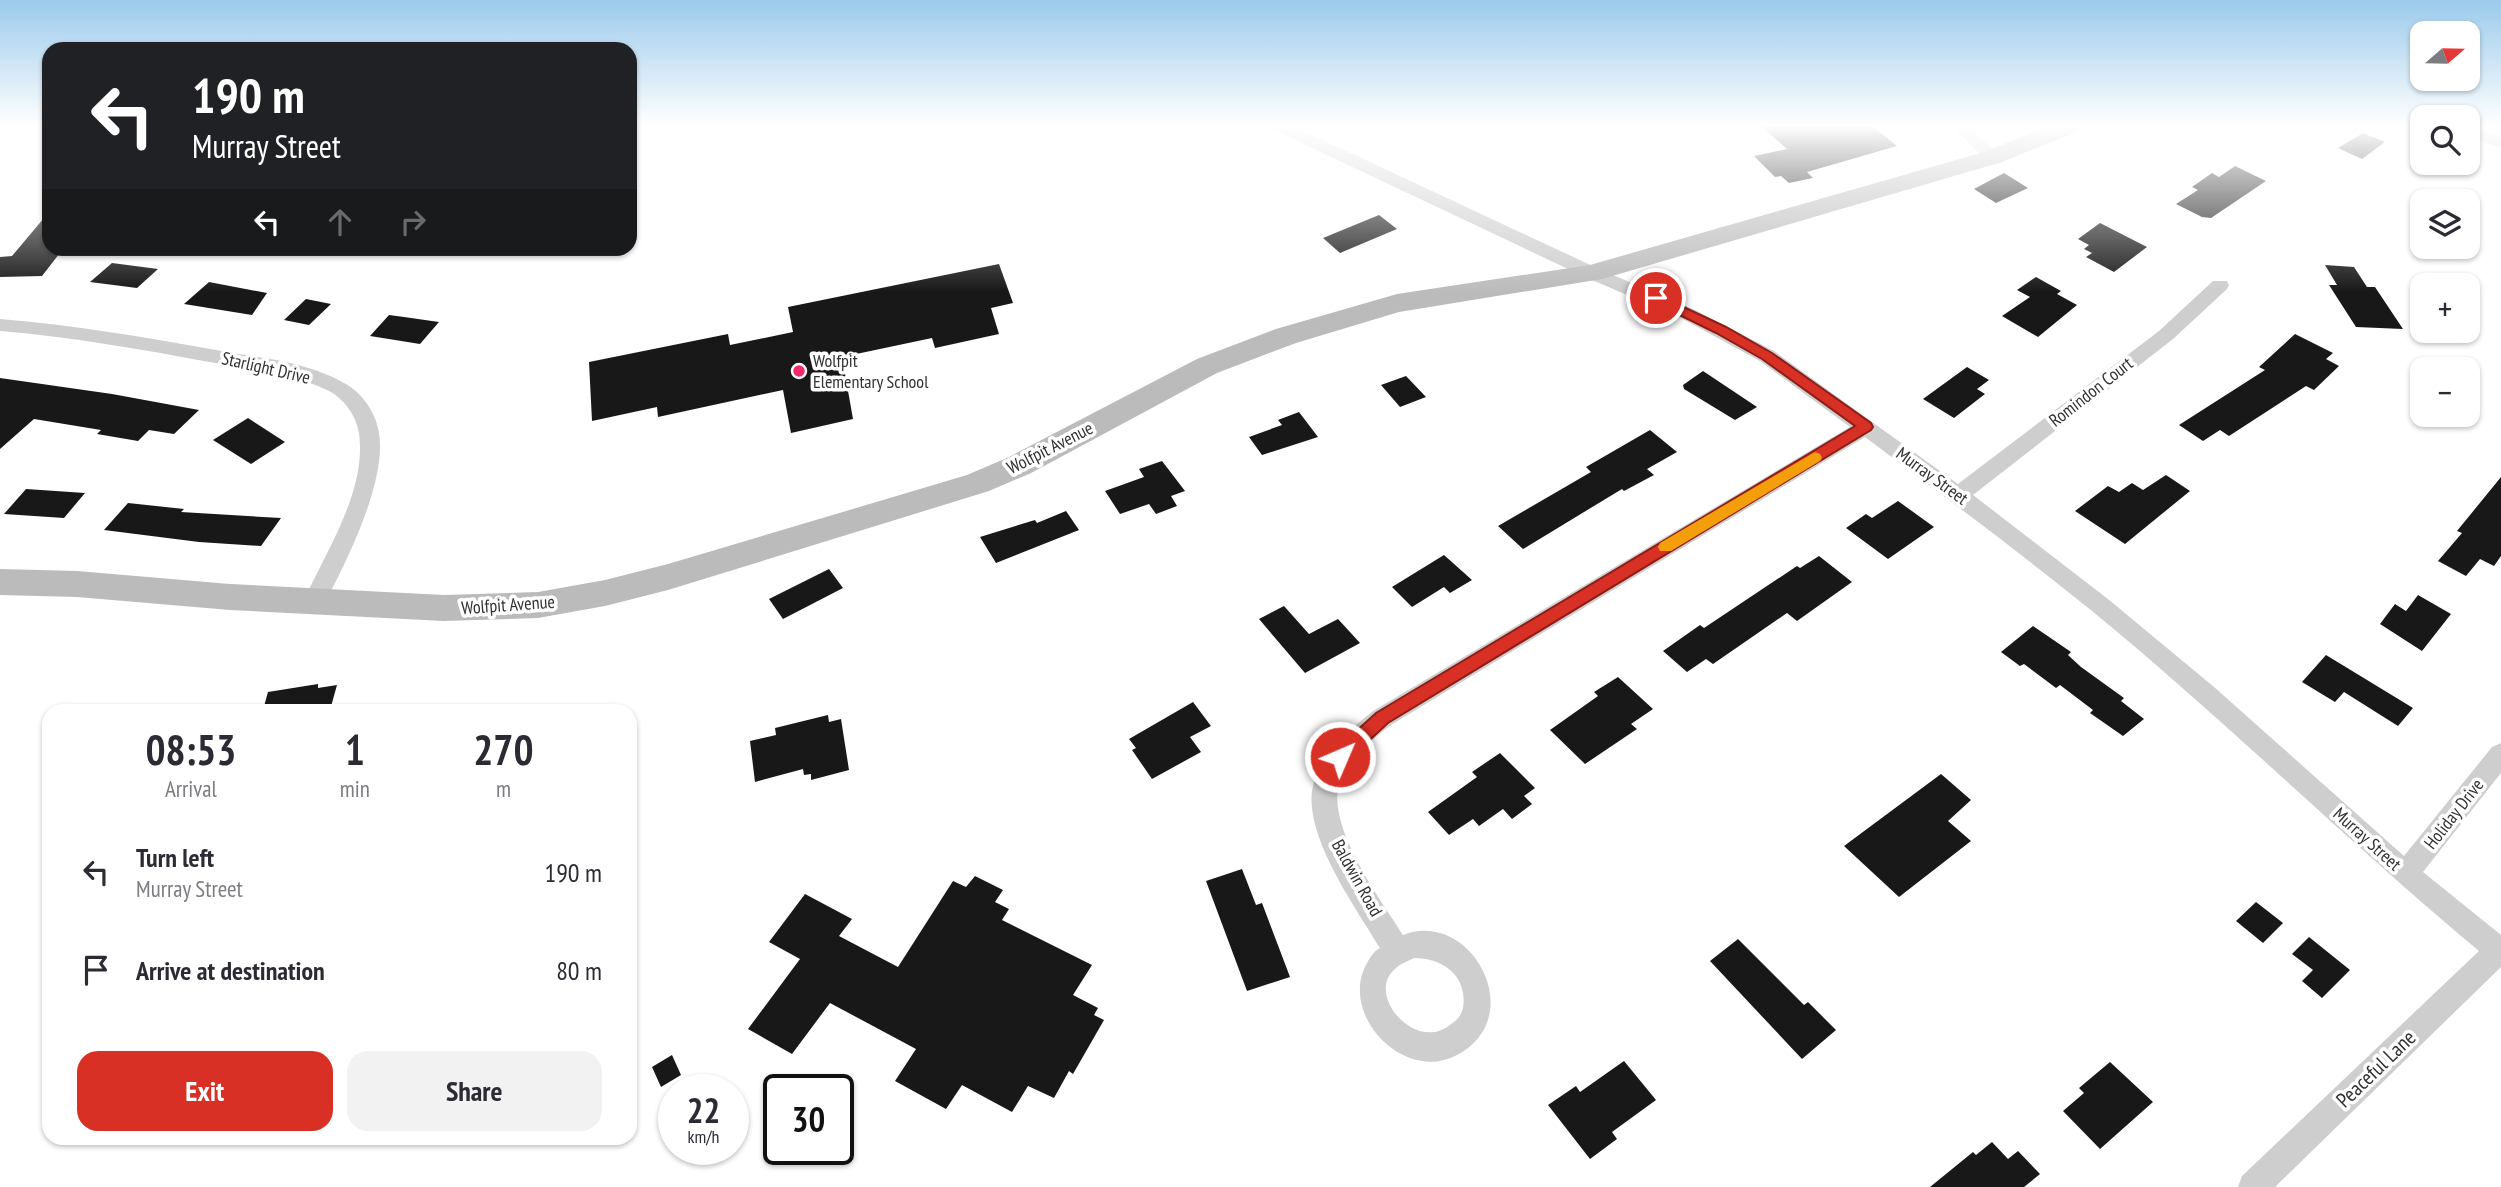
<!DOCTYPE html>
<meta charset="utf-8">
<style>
:root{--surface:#fff;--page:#f2f2f3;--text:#2b2b33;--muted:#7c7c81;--accent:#d93025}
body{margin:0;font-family:"PT Sans Narrow",sans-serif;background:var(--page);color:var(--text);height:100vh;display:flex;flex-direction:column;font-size:26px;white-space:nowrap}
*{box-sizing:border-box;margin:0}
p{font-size:23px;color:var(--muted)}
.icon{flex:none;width:38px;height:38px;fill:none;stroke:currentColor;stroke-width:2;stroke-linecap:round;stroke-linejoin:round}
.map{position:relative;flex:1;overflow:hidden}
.drawer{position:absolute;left:42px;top:704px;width:595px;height:441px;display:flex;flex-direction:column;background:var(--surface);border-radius:21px;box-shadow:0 2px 5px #0004}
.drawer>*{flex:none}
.top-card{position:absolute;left:42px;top:42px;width:595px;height:214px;border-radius:21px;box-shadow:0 2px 5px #0004;background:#202124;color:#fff;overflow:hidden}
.needle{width:46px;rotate:70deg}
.buttons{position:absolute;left:2410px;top:21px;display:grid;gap:14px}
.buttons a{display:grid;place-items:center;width:70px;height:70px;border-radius:14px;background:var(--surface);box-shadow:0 2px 5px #0004;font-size:35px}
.speed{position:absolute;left:658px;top:1074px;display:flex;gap:14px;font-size:35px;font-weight:700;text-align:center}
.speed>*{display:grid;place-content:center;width:91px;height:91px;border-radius:50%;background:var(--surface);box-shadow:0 2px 5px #0004;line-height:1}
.speed small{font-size:18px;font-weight:400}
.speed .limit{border:4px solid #111;border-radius:10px;background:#fff;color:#111}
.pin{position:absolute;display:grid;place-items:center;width:60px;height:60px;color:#fff;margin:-30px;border:4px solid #fff;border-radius:50%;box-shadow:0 2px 7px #0007}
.me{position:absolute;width:77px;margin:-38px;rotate:45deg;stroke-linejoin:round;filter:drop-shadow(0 0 5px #0008)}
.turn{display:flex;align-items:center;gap:24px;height:147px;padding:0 35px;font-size:32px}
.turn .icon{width:91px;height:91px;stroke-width:2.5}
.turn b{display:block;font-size:49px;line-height:60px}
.lanes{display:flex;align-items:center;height:66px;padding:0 35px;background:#0003;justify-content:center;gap:35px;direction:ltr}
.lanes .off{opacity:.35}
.eta{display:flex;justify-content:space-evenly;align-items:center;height:119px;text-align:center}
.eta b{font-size:42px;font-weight:700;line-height:49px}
.action{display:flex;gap:14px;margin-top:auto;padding:14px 35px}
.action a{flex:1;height:80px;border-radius:21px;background:var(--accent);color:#fff;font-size:28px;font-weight:700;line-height:80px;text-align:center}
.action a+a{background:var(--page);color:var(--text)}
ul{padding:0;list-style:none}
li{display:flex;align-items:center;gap:21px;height:98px;padding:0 35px}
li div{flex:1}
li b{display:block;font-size:26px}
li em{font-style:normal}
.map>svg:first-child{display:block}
</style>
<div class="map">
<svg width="2501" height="1187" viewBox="0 0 2501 1187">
<rect width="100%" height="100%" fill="#fff"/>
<g fill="#181818">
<polygon points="1761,126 1872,126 1897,146 1807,172 1813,178 1789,183 1781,176 1775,177 1754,156 1787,149"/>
<polygon points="2363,133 2385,142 2362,159 2338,148"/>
<polygon points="2235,166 2266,181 2211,218 2202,217 2176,204 2198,190 2192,187 2212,173 2219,177"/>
<polygon points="2004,173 2028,188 1996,203 1974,189"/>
<polygon points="49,212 49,249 63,249 42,276 0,277 0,257 12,256"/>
<polygon points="1379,215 1397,229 1340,253 1323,238"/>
<polygon points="2100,223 2147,247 2114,272 2086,257 2092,253 2084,249 2089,245 2078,239"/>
<polygon points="112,263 158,269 137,288 90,282"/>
<polygon points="999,264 1013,303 991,308 999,334 935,348 932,338 842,357 853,419 791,433 783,390 658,417 657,407 592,421 589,362 728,334 730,345 793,332 788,307"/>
<polygon points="2325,265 2354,267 2367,287 2375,287 2403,329 2356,327 2329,285 2337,285"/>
<polygon points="2036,277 2061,291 2057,294 2077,305 2038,337 2002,316 2030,297 2017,290"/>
<polygon points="209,282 267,293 252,315 184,304"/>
<polygon points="306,299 331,304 309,325 284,320"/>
<polygon points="389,315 404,317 439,322 420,344 370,336"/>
<polygon points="2295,334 2333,353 2326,359 2339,366 2314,390 2306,386 2229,436 2220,430 2203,441 2179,425 2265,370 2259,367"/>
<polygon points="1967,367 1989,380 1977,389 1985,394 1954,418 1923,399"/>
<polygon points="1703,371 1757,407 1735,420 1684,389 1683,385"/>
<polygon points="1406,376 1426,397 1400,407 1381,385"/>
<polygon points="0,378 112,394 199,410 174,434 149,430 138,441 97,434 101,430 34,419 0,449"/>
<polygon points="1299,412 1318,437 1262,455 1249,437 1282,425 1278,420"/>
<polygon points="248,418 285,442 251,464 213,440"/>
<polygon points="1650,430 1677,452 1647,469 1654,475 1624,491 1622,489 1523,549 1498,526 1591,472 1586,467"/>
<polygon points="1162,461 1185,491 1171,496 1177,506 1156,514 1149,504 1120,514 1105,491 1144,477 1139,469"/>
<polygon points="2166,475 2190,491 2125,544 2075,511 2108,486 2119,492 2132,483 2143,490"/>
<polygon points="2501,477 2501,556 2494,566 2480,559 2466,576 2438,561 2462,533 2457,531"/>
<polygon points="26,489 85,493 64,518 4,514"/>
<polygon points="1898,501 1934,527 1888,559 1846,528 1866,514 1872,518"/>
<polygon points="128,503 184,509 181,512 281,518 261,546 199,542 104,530"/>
<polygon points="1066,511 1079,530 996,563 980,537 1035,520 1037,523"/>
<polygon points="1444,555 1472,580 1450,593 1444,587 1412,607 1392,587"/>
<polygon points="1819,556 1852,582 1797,621 1787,613 1713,664 1706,659 1687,672 1663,651 1700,625 1704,628 1797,566 1800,568"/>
<polygon points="829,569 843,588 783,619 769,599"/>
<polygon points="2418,595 2451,614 2422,651 2380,624 2395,604 2406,611"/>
<polygon points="1284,606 1309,634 1338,619 1360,643 1305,673 1259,619"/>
<polygon points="2033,626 2071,652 2068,655 2081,667 2124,698 2121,701 2144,719 2123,736 2090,713 2093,710 2060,685 2056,688 2024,664 2020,666 2001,652"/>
<polygon points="2326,655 2413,708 2398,726 2344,692 2335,702 2302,682"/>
<polygon points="1618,677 1653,709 1631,724 1637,729 1585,764 1550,730 1598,696 1594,692"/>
<polygon points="318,684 318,688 337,685 330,710 263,710 268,692"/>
<polygon points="1193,702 1211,726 1190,737 1201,752 1152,779 1132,750 1136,748 1129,739"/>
<polygon points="828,715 829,722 841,719 849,770 811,780 811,774 804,775 803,769 755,782 750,741 776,735 775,728"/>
<polygon points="1500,753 1535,788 1524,796 1532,804 1512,819 1503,809 1479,826 1473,819 1449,835 1428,812 1477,777 1472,772"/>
<polygon points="1941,774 1971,800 1948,821 1971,841 1899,897 1844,846"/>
<polygon points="1242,869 1256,905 1262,903 1290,977 1247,991 1206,881"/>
<polygon points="975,876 1003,890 995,902 1009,909 1002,920 1092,965 1073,995 1098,1008 1094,1015 1104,1020 1073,1074 1069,1071 1054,1098 1028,1086 1012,1112 962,1085 946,1109 895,1081 916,1049 830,1003 792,1054 748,1029 800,959 769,942 805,894 852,919 839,936 898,967 953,881 966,887"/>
<polygon points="2256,902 2283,923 2263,943 2236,921"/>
<polygon points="2309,937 2350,970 2322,998 2302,981 2313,970 2292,954"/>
<polygon points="1738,939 1804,1005 1808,1002 1836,1030 1802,1059 1710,961"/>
<polygon points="672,1055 681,1075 661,1087 652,1067"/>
<polygon points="1624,1061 1656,1100 1612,1132 1617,1139 1590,1159 1548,1105 1576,1086 1580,1092"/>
<polygon points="2110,1062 2153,1102 2100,1149 2063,1111 2084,1093 2079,1088"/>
<polygon points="1992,1142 2008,1159 2018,1151 2040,1174 2024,1187 1930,1187 1973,1152 1976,1155"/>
</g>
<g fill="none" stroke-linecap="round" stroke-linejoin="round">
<g fill="#cecece" fill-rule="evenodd">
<path d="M1272 126H1293L1599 269 1695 310 1774 351 1958 484 2159 331 2213 281H2227L2229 285 2227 289 2173 339 1973 495 2108 599 2214 687 2404 856 2492 747 2501 743V773L2423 872 2501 935V967L2275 1187H2238L2242 1176 2479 951C2347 841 2225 720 2092 611 2018 551 1941 494 1865 437L1391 725C1373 739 1353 755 1342 775 1320 820 1380 898 1403 935 1472 908 1531 1019 1455 1056 1403 1082 1338 1014 1367 963 1371 956 1373 952 1380 948 1356 908 1306 839 1312 791 1317 756 1348 731 1373 711L1850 427 1760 361 1681 318 1585 277 1274 130ZM1414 958C1443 958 1468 976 1463 1008 1461 1016 1457 1020 1450 1025 1415 1053 1365 994 1395 969 1400 964 1408 961 1414 958Z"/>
<polygon points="1952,126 1969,126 2001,157 1999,161 1987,161"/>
<polygon points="2468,126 2501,137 2501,148 2468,136"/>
<path d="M0 319C73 325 144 337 216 350 258 358 306 361 344 383 361 392 374 410 378 428 390 477 345 565 322 608L314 611 306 608 303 602C326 551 367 491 359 433 356 415 344 399 329 391 294 373 253 370 215 363 144 350 73 337 0 331Z"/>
</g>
<polygon fill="#bbb" fill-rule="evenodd" points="2049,126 2082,126 2079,131 2002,162 1602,279 1399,312 1296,343 1217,373 1031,473 989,491 668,590 605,606 538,618 444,621 230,610 77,597 0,595 0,569 77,571 230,584 444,595 538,592 605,580 668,564 967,475 1009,457 1197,359 1276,329 1397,294 1590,265 1984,152"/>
</g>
<linearGradient id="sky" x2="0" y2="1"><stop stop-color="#9bcaeb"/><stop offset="0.43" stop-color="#fff"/><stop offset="1" stop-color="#fff" stop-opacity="0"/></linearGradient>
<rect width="2501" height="292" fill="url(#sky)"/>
<polygon fill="#d93025" stroke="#8d1f18" stroke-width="2" points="1656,294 1726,327 1772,353 1871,423 1873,427 1871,430 1388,723 1346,762 1340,764 1333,762 1331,757 1333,752 1376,713 1855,426 1762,359 1716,333 1651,301 1651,295"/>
<polygon fill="#f59e0b" points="1815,452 1820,454 1822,458 1820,461 1671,551 1660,551 1658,547 1660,543"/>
<circle fill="#f22869" stroke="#fff" stroke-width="2.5" cx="799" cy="371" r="7"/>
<g text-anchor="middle" stroke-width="7" stroke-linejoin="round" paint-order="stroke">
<g font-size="18" fill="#313131" stroke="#fff" text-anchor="start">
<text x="813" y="367">Wolfpit<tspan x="813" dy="21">Elementary School</tspan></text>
</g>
<g font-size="18" fill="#313131" stroke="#fff">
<text transform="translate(266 368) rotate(13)" y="6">Starlight Drive</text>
<text transform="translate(2091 392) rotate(-38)" y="6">Romindon Court</text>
<text transform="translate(1050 448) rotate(-27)" y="6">Wolfpit Avenue</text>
<text transform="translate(1932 476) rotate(36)" y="6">Murray Street</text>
<text transform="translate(508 605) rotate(-4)" y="6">Wolfpit Avenue</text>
<text transform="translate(2454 814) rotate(-52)" y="6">Holiday Drive</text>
<text transform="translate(2367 839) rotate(42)" y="6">Murray Street</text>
<text transform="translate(1357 878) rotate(61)" y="6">Baldwin Road</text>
</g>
<g font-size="21" fill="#313131" stroke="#fff">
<text transform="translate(2376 1069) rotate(-44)" y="7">Peaceful Lane</text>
</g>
</g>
</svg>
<div class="buttons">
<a><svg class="needle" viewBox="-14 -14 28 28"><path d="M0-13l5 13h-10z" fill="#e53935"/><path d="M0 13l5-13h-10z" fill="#7c7c81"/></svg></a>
<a><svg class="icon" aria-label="search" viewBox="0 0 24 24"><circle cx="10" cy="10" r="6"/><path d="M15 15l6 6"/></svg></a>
<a><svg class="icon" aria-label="layers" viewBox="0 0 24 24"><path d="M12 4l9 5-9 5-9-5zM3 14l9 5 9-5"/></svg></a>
<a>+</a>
<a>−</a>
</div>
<div class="speed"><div>22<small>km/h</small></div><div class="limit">30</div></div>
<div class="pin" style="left:1656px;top:298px;background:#d93025"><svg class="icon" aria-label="arrive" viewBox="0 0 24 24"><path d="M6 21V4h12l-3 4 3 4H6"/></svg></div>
<svg class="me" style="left:1340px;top:757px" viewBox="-20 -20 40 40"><circle r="17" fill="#d93025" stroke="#fff" stroke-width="3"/><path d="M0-11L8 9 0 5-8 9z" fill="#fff"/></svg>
<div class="top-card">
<div class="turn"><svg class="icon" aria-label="left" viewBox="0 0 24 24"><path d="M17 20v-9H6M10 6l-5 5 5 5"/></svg><div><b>190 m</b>Murray Street</div></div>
<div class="lanes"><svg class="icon" aria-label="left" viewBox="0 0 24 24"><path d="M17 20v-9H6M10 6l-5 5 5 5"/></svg><svg class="icon off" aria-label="ahead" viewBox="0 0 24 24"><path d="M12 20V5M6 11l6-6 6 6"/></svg><svg class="icon off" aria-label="right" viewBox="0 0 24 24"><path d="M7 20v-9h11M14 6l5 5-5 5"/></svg></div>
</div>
<section class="drawer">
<div class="eta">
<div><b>08:53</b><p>Arrival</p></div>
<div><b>1</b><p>min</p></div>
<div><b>270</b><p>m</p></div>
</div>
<ul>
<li><svg class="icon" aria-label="left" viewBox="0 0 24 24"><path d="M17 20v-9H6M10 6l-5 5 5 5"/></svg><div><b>Turn left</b><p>Murray Street</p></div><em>190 m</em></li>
<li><svg class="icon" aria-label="arrive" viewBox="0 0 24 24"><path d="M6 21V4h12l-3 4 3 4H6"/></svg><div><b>Arrive at destination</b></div><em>80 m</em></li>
</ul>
<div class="action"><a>Exit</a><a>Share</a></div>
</section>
</div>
